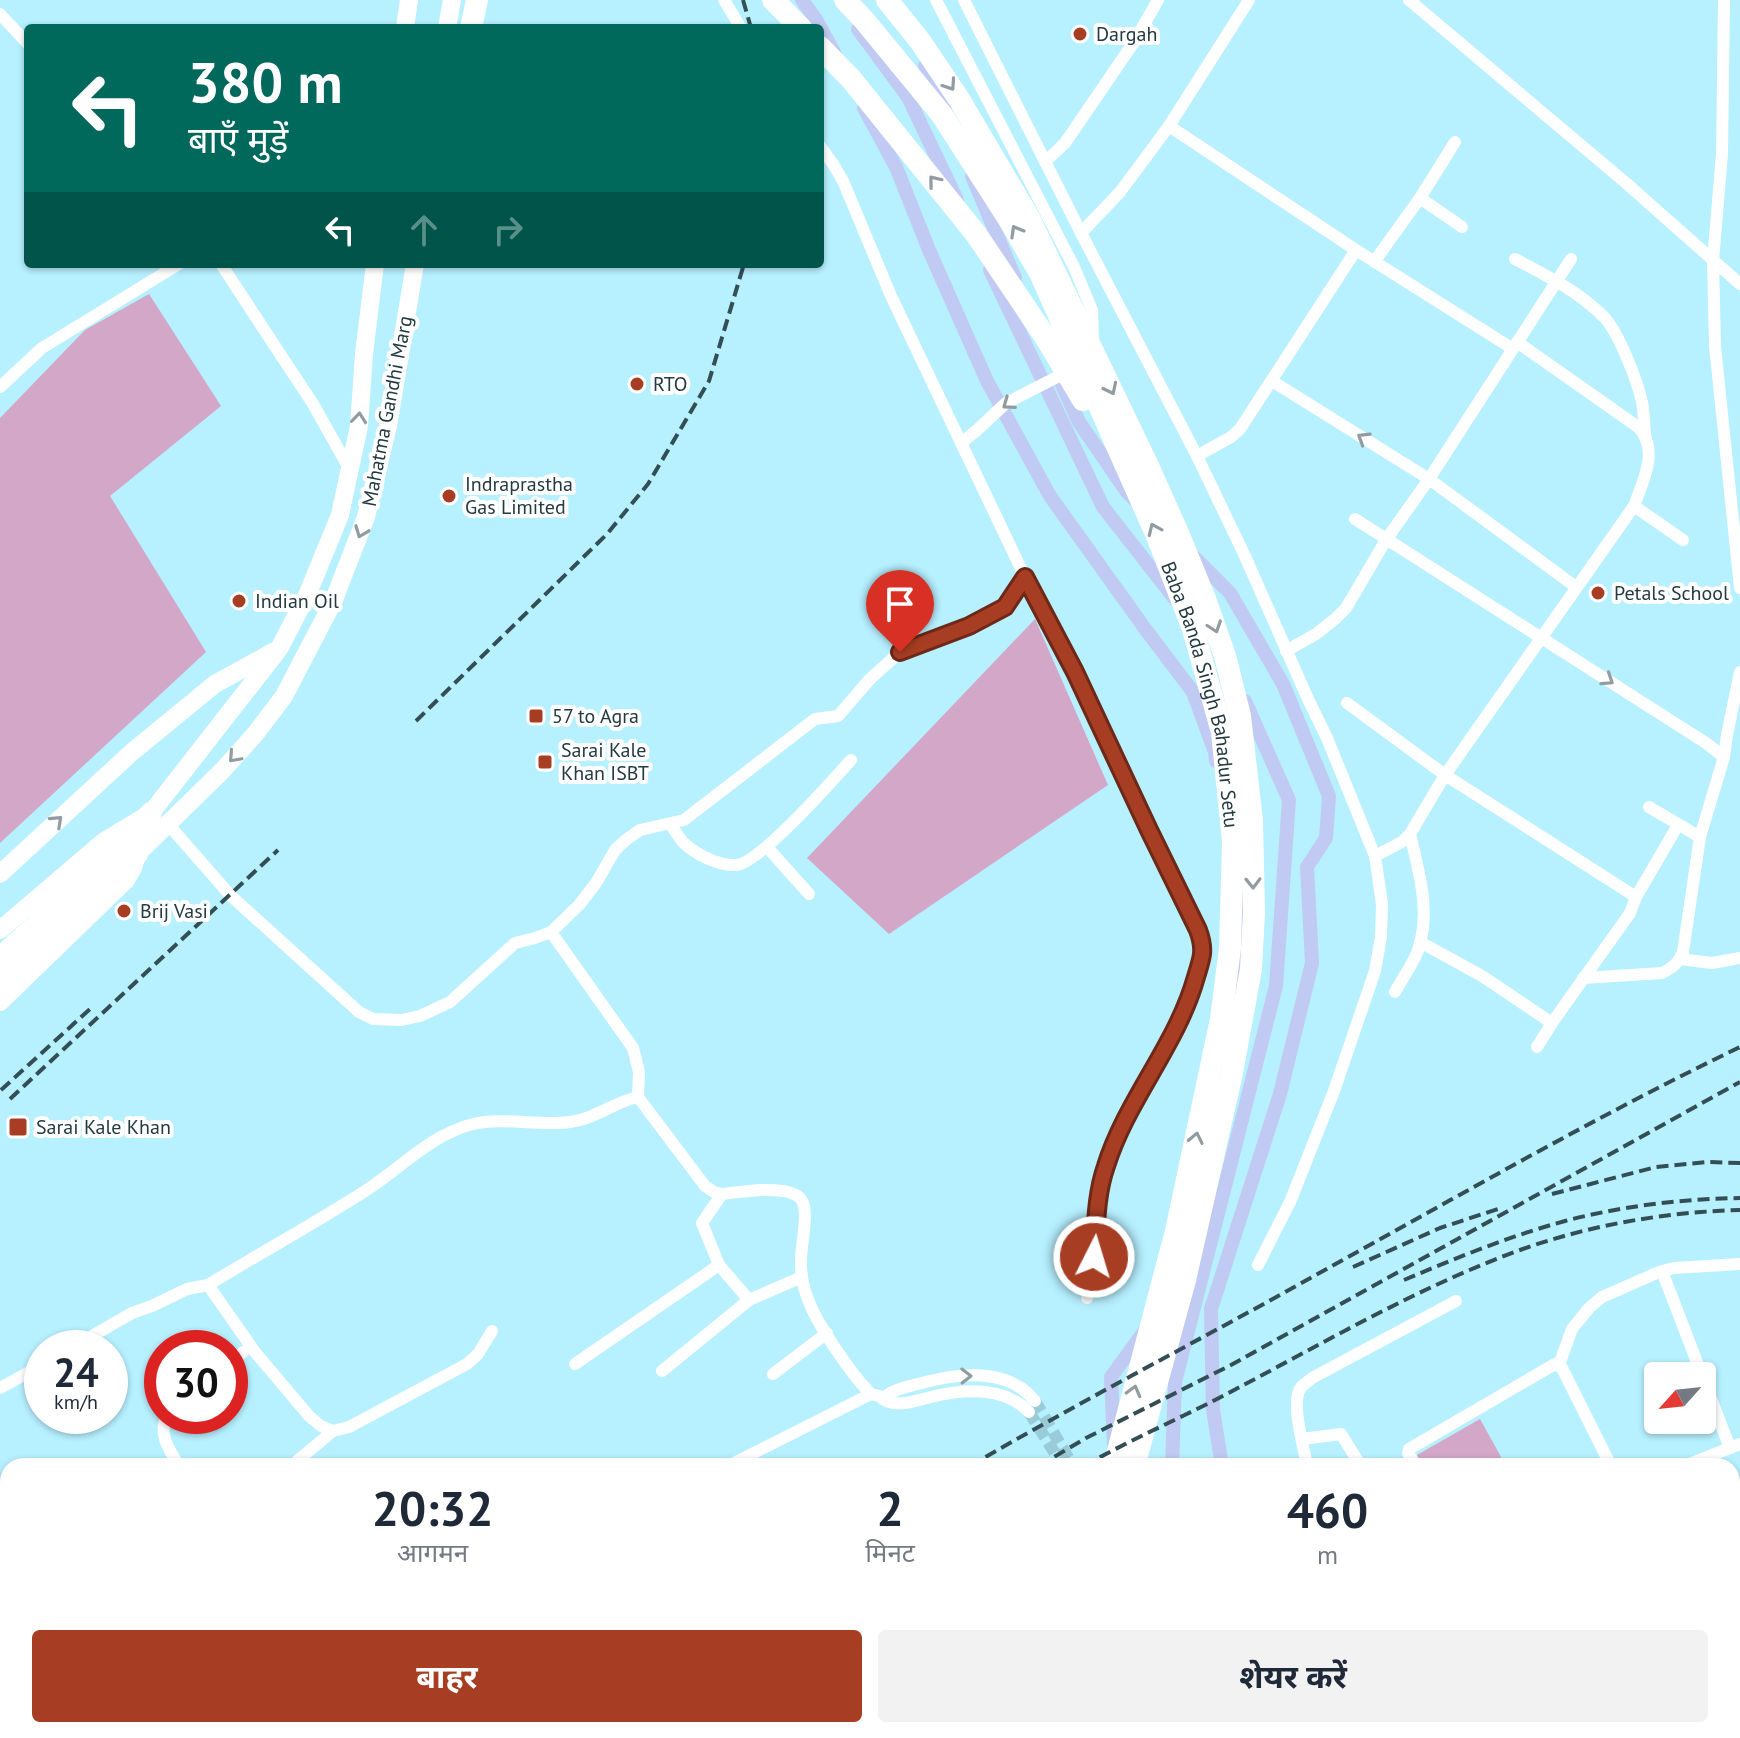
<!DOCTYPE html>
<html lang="hi">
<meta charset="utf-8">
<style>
:root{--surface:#fff;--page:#f2f2f3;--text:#1f2937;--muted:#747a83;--accent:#a73e23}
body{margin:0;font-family:"PT Sans","Noto Sans Devanagari",sans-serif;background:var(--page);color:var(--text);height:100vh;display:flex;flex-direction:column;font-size:30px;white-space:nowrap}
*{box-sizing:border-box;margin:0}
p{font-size:26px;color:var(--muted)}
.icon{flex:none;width:44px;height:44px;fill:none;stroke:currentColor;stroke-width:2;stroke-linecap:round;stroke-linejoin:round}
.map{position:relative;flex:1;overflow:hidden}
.details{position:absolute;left:0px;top:1458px;width:1740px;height:280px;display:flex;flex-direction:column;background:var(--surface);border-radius:24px 24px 0 0;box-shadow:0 2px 6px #0004}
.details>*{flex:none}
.hud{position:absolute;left:24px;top:24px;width:800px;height:244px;border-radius:8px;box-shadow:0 2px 6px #0004;background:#00695c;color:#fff;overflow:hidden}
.needle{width:52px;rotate:243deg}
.controls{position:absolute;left:1644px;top:1362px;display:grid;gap:16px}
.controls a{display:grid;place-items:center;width:72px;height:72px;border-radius:8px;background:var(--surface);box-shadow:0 2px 6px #0004;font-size:40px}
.speed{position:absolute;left:24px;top:1330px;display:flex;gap:16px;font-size:40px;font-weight:700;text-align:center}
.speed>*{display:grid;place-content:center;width:104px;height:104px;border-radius:50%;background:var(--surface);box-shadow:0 2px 6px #0004;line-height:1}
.speed small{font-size:20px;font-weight:400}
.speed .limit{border:12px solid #d22;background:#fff;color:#111}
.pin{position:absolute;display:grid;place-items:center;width:68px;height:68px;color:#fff;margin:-82px -34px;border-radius:50% 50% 50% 0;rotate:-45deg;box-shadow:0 0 8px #0007}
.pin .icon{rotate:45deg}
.me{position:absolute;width:88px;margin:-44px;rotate:5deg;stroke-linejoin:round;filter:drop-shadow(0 0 6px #0008)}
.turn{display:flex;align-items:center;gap:28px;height:168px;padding:0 32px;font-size:36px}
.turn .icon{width:104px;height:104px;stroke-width:2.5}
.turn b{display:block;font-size:56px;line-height:68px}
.lanes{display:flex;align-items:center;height:76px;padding:0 32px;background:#0003;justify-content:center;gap:40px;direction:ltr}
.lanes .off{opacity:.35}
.eta{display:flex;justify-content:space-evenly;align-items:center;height:136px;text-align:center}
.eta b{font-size:48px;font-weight:700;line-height:56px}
.primary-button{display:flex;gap:16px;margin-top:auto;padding:16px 32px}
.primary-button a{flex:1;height:92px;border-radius:8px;background:var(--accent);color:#fff;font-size:32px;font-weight:700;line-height:92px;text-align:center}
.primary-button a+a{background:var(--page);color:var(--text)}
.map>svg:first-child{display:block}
</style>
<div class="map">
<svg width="1740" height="1738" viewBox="0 0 1740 1738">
<rect width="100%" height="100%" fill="#b7f0ff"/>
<g fill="#d3a7c8">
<polygon points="149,294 221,406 110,496 206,652 0,843 0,418 85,330"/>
<polygon points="1035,619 1108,785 889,934 807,858"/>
<polygon points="1480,1419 1506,1466 1423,1466 1417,1455"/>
</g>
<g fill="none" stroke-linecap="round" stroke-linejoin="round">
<g stroke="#c1caf3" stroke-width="14">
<polyline points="802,0 817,21 835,54"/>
<polyline points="858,29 908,97 957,200"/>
<polyline points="925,66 932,76 945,108"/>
<polyline points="864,108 896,167 929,250 987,381 1050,496 1146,630 1193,692 1215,752 1216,761"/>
<polyline points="972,176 1015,278"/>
<polyline points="990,270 1103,507 1175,599"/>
<polyline points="1059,378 1079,422 1127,492 1134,499"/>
<polyline points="1192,555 1230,593 1283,684 1329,796 1326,838 1307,867 1312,963 1280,1094 1211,1309 1213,1410 1222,1466"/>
<polyline points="1237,991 1244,931 1239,900"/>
<polyline points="1114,1444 1111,1377 1146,1329"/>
<polyline points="1172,1466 1175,1382 1276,986 1289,800 1245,701"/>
<polyline points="1117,1738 1120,1730"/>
<polyline points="1155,1738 1158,1730"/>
<polyline points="1187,1738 1190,1730"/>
</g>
<g stroke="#99ccd9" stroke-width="12" stroke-dasharray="12 6" stroke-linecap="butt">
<polyline points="1035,1401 1073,1466"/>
<polyline points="1029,1412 1063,1466"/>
</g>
<g stroke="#fff" stroke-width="12">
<polyline points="724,0 741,28"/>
<polyline points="936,0 1074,267 1092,310 1093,340"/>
<polyline points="964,0 1081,233 1197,456 1244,554 1308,699 1327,738 1375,856 1382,904 1381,937 1375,971 1334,1091 1290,1202 1258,1265"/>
<polyline points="1409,0 1626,183 1740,284"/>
<polyline points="1724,0 1722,154 1713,261 1715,346 1740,588"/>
<polyline points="0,14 28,44"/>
<polyline points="1169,126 1356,250 1513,349"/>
<polyline points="820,146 833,164 843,181 891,296 1025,577 1075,672 1149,830 1187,904 1202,942 1202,954 1190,998 1136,1102 1106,1164 1101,1183 1093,1275 1087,1298"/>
<polyline points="1045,162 1065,143 1134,42 1158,0"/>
<polyline points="1420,198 1462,227"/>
<polyline points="1081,233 1120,192 1169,126 1249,0"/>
<path d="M1515 259C1546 275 1579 292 1604 317 1619 333 1637 380 1642 402 1644 413 1644 423 1645 434"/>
<polyline points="1374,262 1420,198 1455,142"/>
<polyline points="221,264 313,404 349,468"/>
<polyline points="1272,381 1429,479 1576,587"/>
<polyline points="0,387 42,348 179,264"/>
<polyline points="961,443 976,431 1006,403 1069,371"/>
<polyline points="1197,456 1231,437 1240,429 1356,250"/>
<polyline points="1634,506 1683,540"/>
<polyline points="1355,519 1706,743 1724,757"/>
<polyline points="1286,651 1316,634 1335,619 1346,608 1386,540 1429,479 1571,259"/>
<polyline points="1347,703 1445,775 1636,897"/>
<polyline points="1649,807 1700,837"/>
<polyline points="168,824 230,895 359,1012 373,1019 402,1020 420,1016 450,1002 515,943 535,938 551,932 579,905 596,883 615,850 627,839 640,830 684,820 815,719 838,716 870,679 900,652 969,626 1005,607 1025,577"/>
<path d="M670 824C675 830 679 839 685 844 697 855 719 866 736 865 760 863 833 780 851 760"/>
<polyline points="767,847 809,894"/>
<path d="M1375 856 1402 842 1410 834 1445 775 1634 506C1643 481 1660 449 1638 427L1517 342"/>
<polyline points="551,932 633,1048 639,1072 638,1097"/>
<polyline points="1420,942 1482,976 1552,1023"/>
<polyline points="1680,959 1712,963 1740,958"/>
<path d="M1583 978 1662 973C1672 968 1678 964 1683 952L1700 837 1724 757 1727 735 1740 672"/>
<path d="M1395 992C1402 979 1411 967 1417 953 1432 914 1419 873 1410 834"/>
<polyline points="1537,1047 1552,1023 1630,913 1636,897 1678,825"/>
<polyline points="722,1194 702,1223 719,1265 749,1300"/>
<polyline points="1662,1271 1730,1448"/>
<polyline points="208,1285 255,1352 309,1416 321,1426 333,1431 349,1427 467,1364 478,1354 492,1331"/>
<path d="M71 1348 132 1313 152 1306 187 1289 208 1285C260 1253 314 1224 365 1191 401 1168 430 1135 473 1124 502 1117 540 1126 570 1122 595 1119 614 1102 638 1097L705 1186 714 1192 722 1194C740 1192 787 1184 800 1198 811 1209 800 1246 801 1263 801 1275 803 1287 808 1299 816 1323 850 1372 868 1391 873 1396 872 1394 879 1396 882 1398 885 1401 889 1402 902 1406 919 1400 931 1397 964 1389 1004 1386 1029 1412"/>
<polyline points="230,1363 243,1352"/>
<polyline points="575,1364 719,1265"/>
<polyline points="1559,1365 1572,1329 1589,1308 1602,1297 1659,1272 1674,1268 1740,1264"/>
<polyline points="662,1371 749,1300 802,1277"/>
<polyline points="773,1374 827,1333"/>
<polyline points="0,1388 42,1365"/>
<path d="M883 1398C892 1390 906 1387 918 1384 950 1375 991 1368 1021 1388 1026 1391 1031 1397 1035 1401"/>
<path d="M167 1416C157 1433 170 1451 179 1466"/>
<polyline points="1302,1439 1341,1434 1361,1466"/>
<polyline points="296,1466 297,1461 333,1431"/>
<polyline points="728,1466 871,1394"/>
<path d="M1307 1466C1304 1447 1290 1402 1301 1387 1303 1385 1310 1380 1312 1378L1456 1301"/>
<polyline points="1416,1466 1408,1453 1409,1449 1555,1364 1562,1368 1611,1466"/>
<polyline points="1684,1466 1740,1444"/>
<polyline points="0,1548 8,1558"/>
<polyline points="0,1579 8,1591"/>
<polyline points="1732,1658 1740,1650"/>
<polyline points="0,1723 8,1716"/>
<polyline points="112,1730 123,1738"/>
<polyline points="1477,1730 1478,1738"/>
<polyline points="224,1738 233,1730"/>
<polyline points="1301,1738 1305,1730"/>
<polyline points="1358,1738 1362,1730"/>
<polyline points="1552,1738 1553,1730"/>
</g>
<g stroke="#fff" stroke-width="16">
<polyline points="1020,1730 1021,1738"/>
<polyline points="1624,1730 1628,1738"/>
<polyline points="865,1738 873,1730"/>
<polyline points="894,1738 902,1730"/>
</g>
<g stroke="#fff" stroke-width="18">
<polyline points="405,28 409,0"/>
<polyline points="447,28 452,0"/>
<polyline points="0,874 132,752 215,684 273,652"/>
<polyline points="0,930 103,842 151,813 279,649 308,593 340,515 359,426 364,354 375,264"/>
<polyline points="0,1002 126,880 133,868 137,854 222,771 256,733 284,696 333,602 366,517 388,426 415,264"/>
<polyline points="1732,1672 1740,1667"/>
<polyline points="1732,1697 1740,1690"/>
<polyline points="1596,1730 1597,1738"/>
<polyline points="1642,1738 1649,1730"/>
<polyline points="1677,1738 1687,1730"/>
</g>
<g stroke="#fff" stroke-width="22">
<polyline points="773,0 801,28"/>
<path id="s1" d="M845 0 864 20 942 115 1008 218 1040 273 1157 536 1193 629 1222 732 1233 842 1230 948 1221 1019 1176 1231 1114 1466"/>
<polyline points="887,0 920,41 959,99 1028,216 1149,468 1178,533 1205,599 1225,656 1240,716 1252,821 1254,913 1251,969 1232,1073 1185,1280 1134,1466"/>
<polyline points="471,28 477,0"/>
<polyline points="820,47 852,80 976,234 1046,338 1083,400"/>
<polyline points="0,958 115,854 151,813"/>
<polyline points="0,981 137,854"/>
<polyline points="1049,1738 1051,1730"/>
<polyline points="1069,1738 1072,1730"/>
</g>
<g stroke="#334e55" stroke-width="4" stroke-dasharray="12 6" stroke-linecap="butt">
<polyline points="743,0 751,28"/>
<polyline points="416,721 607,534 648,484 709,381 744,264"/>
<polyline points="1,1090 90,1009"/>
<polyline points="10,1099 278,850"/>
<polyline points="1552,1194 1656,1167 1708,1162 1740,1163"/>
<polyline points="1353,1267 1440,1228 1498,1209"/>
<path d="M1404 1280C1456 1258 1510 1236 1565 1221 1622 1206 1681 1199 1740 1198"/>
<path d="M970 1466C1083 1400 1200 1340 1314 1276 1455 1198 1595 1117 1740 1047"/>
<polyline points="1039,1466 1086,1438 1231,1365 1740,1082"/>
<path d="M1084 1466C1133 1438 1186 1416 1236 1389 1329 1340 1421 1286 1520 1250 1590 1225 1665 1212 1740 1210"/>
<polyline points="484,1738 498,1730"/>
<polyline points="547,1738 559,1730"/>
<polyline points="580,1738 592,1730"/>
<polyline points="632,1738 643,1730"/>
<polyline points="665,1738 676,1730"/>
</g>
</g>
<defs><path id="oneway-chevron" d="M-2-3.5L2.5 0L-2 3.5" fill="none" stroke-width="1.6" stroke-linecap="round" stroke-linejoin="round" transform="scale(2)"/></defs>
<g stroke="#919ca0">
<use href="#oneway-chevron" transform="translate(950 85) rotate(56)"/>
<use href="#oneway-chevron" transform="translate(934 181) rotate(-129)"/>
<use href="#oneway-chevron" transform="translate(1016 231) rotate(-120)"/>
<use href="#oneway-chevron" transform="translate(1111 389) rotate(64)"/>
<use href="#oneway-chevron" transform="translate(1008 404) rotate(144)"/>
<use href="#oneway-chevron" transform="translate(359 418) rotate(-84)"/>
<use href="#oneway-chevron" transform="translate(1363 438) rotate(-148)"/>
<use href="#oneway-chevron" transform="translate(1154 529) rotate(-114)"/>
<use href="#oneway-chevron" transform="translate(361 532) rotate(111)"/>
<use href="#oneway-chevron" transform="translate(1215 627) rotate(71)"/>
<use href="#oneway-chevron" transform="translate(1608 680) rotate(33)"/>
<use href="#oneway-chevron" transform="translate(234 757) rotate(132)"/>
<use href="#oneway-chevron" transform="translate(57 821) rotate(-43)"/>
<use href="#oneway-chevron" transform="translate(1253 883) rotate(89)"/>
<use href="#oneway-chevron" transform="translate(1196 1138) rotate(-78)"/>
<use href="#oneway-chevron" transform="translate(966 1376) rotate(-1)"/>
<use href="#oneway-chevron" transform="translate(1134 1391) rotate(-75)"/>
</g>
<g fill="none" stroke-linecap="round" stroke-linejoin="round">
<g stroke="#6d2817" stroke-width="20">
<path id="route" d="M900 652 969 626 1005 607 1025 577 1075 672 1149 830 1198 930C1201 938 1203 945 1202 954 1201 962 1198 970 1196 977 1177 1045 1127 1099 1106 1166 1096 1194 1096 1227 1094 1257"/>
</g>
<use href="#route" stroke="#a73e23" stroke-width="14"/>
</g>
<g fill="#a73e23" stroke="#fff" stroke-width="3">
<circle cx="1080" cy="34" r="8"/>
<circle cx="637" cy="384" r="8"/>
<circle cx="449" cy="496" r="8"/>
<circle cx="1598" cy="593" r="8"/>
<circle cx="239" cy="601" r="8"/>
<rect x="528" y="708" width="16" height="16" rx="4"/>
<rect x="537" y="754" width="16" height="16" rx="4"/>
<circle cx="124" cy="911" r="8"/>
<rect x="8" y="1117" width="20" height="20" rx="4"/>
</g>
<g text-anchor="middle" stroke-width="8" stroke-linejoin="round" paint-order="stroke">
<g font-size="20" fill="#233a40" stroke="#fff" text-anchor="start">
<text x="1096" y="41">Dargah</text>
<text x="653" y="391">RTO</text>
<text x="465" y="491">Indraprastha<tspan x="465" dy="23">Gas Limited</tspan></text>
<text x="1614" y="600">Petals School</text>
<text x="255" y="608">Indian Oil</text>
<text x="552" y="723">57 to Agra</text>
<text x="561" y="757">Sarai Kale<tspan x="561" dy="23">Khan ISBT</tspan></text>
<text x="140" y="918">Brij Vasi</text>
<text x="36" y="1134">Sarai Kale Khan</text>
</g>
<g font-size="20" fill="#233a40" stroke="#fff">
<text transform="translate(387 411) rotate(-79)" y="7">Mahatma Gandhi Marg</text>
<text dy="7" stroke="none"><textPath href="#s1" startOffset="790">Baba Banda Singh Bahadur Setu</textPath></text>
</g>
</g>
</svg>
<div class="controls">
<a><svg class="needle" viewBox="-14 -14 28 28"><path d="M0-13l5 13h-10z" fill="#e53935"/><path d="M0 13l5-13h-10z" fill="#747a83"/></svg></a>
</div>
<div class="speed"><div>24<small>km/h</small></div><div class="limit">30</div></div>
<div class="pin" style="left:900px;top:652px;background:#d93025"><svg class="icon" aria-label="arrive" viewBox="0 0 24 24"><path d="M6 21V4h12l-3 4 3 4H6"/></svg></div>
<svg class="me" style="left:1094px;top:1257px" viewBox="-20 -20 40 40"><circle r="17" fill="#a73e23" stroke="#fff" stroke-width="3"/><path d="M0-11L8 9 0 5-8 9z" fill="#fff"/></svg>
<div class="hud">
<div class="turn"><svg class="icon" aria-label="left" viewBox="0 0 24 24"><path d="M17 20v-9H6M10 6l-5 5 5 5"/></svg><div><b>380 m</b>बाएँ मुड़ें</div></div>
<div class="lanes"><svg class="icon" aria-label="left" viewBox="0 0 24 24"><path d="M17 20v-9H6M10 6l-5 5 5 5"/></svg><svg class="icon off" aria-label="ahead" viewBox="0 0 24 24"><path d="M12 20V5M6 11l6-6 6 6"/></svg><svg class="icon off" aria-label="right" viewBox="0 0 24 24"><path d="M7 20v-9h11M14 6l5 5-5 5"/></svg></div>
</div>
<section class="details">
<div class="eta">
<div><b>20:32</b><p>आगमन</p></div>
<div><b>2</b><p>मिनट</p></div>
<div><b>460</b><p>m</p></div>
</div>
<div class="primary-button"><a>बाहर</a><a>शेयर करें</a></div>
</section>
</div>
